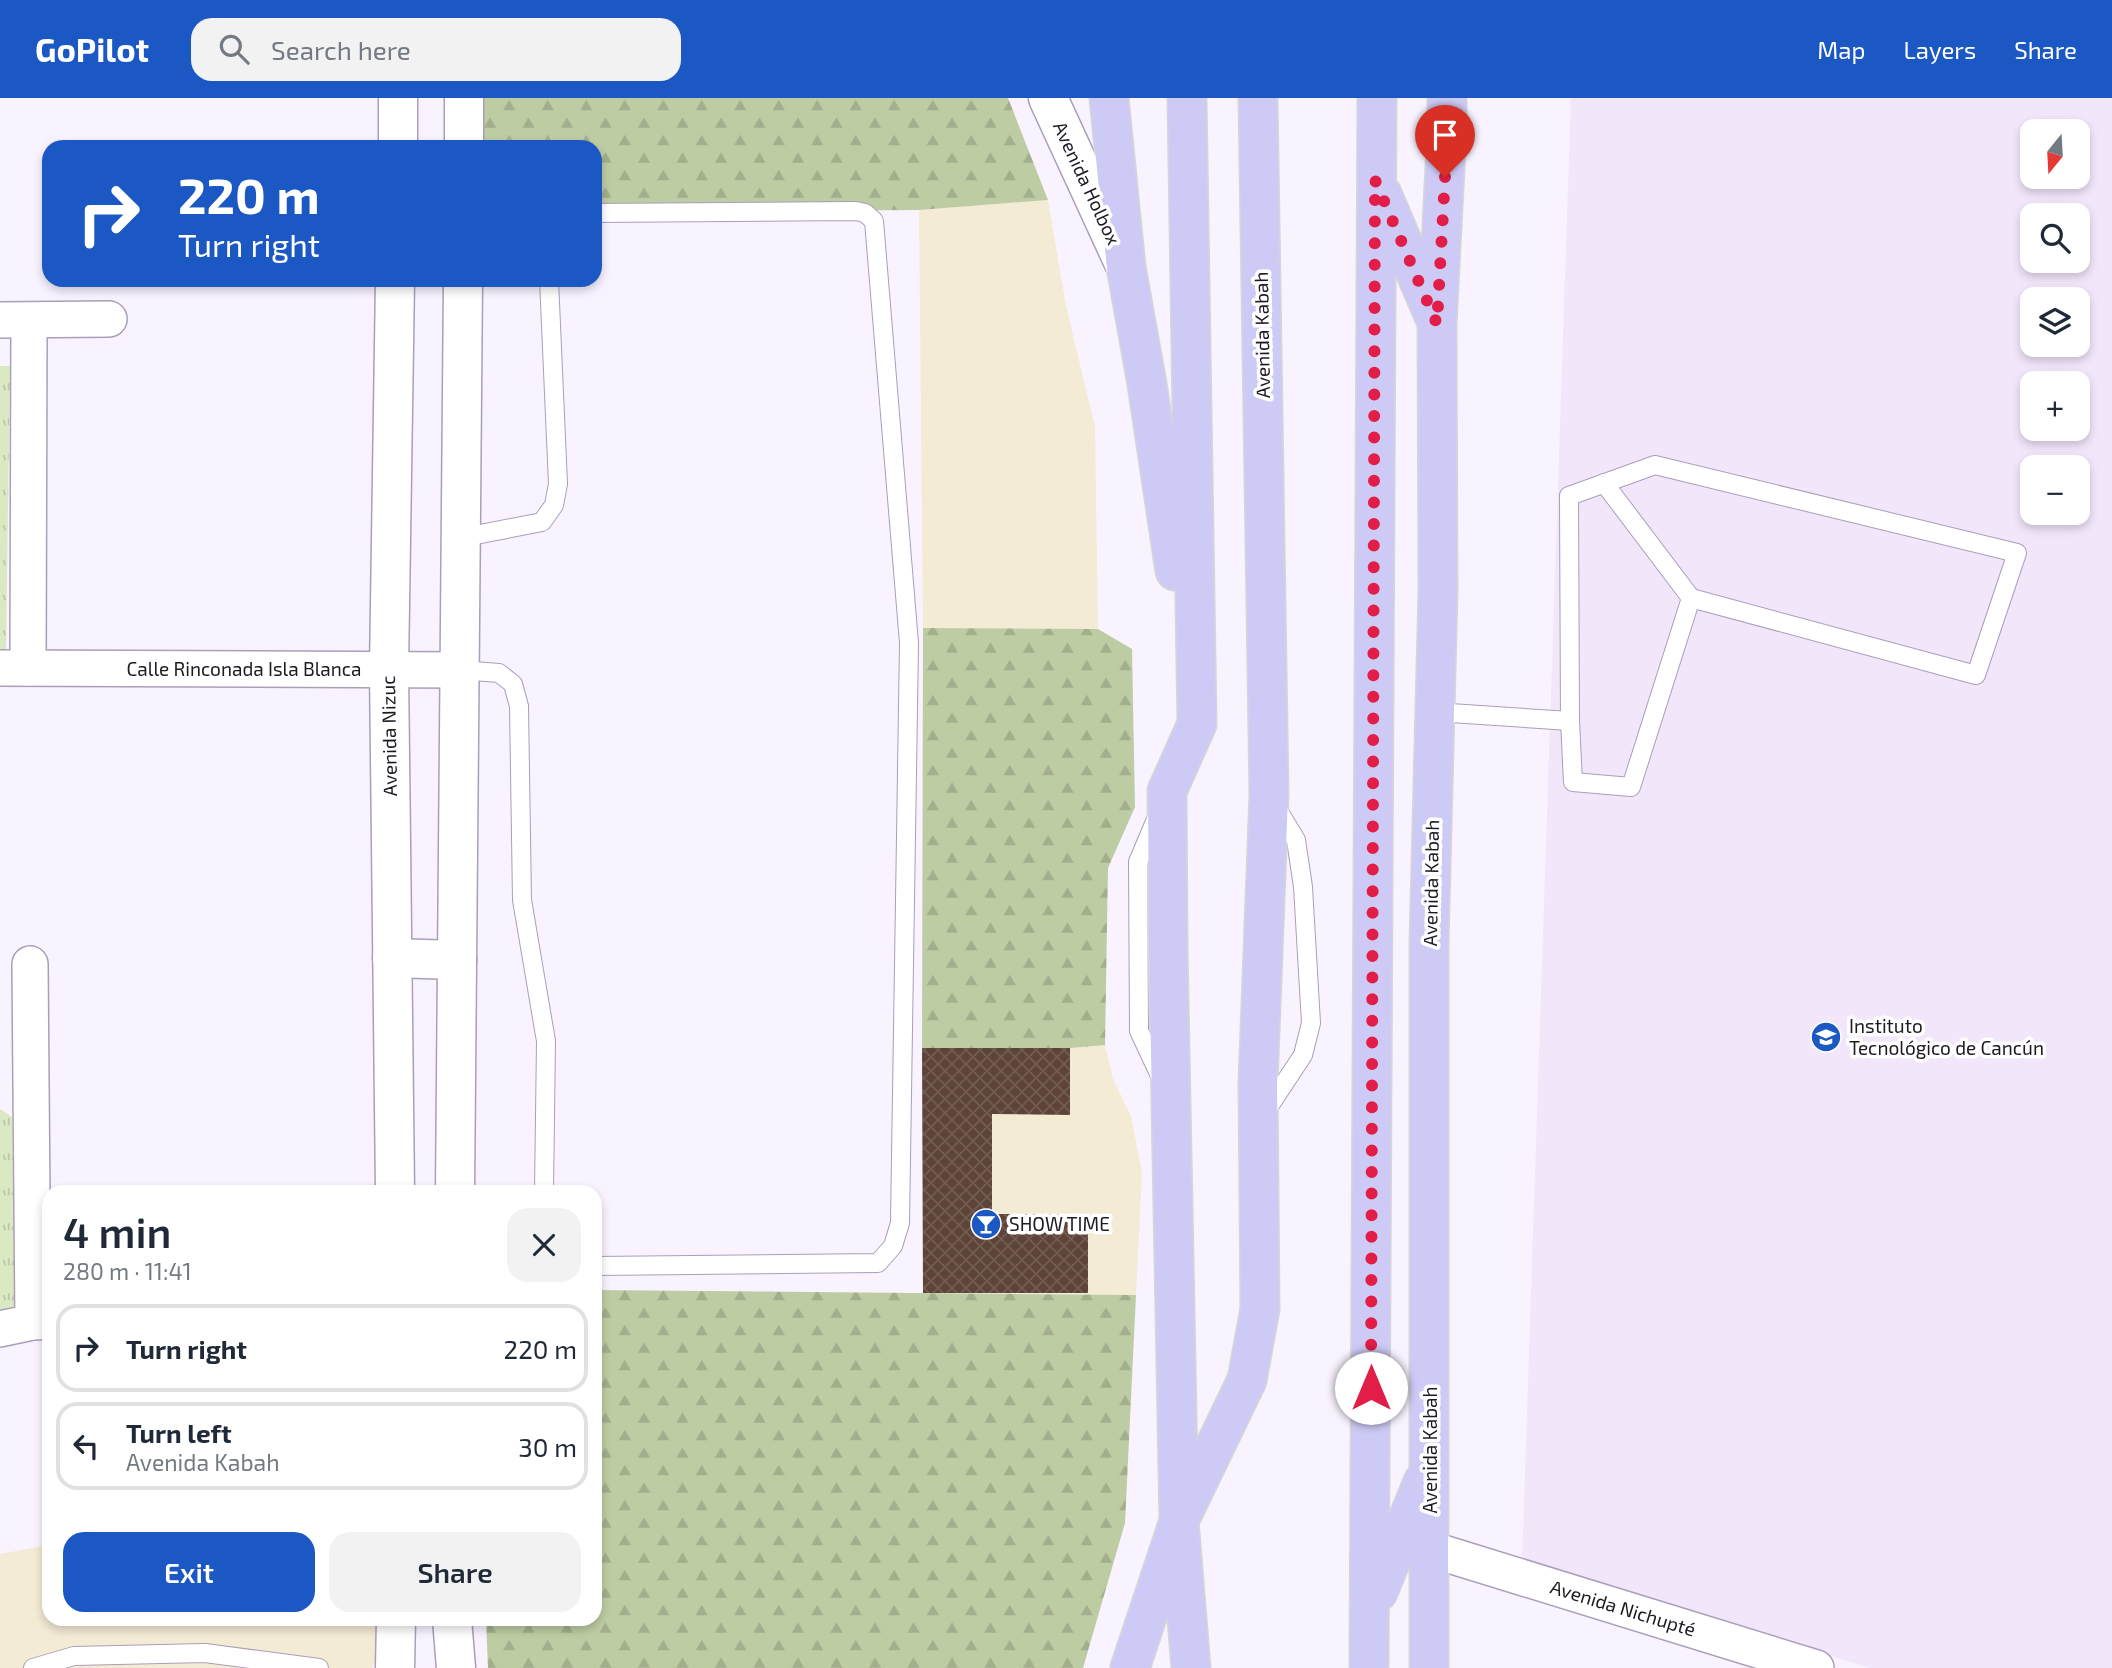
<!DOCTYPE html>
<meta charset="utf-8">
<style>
:root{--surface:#fff;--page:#f2f2f3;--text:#1f2937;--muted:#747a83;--line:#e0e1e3;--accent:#1b58c4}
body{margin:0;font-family:"Exo 2",sans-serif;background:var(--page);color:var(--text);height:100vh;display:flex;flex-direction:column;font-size:26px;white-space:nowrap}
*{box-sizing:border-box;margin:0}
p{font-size:23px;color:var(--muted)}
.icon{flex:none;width:38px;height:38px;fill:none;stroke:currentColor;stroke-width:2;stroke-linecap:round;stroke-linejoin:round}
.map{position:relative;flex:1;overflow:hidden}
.details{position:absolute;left:42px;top:1087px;width:560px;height:441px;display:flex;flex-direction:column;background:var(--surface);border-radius:21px;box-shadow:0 4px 10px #0003}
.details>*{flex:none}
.hud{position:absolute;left:42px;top:42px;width:560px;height:147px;border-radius:21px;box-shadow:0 4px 10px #0003;background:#1b58c4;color:#fff;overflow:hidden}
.needle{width:46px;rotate:198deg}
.controls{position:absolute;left:2020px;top:21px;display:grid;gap:14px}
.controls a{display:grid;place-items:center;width:70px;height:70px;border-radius:14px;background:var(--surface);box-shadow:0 4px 10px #0003;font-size:35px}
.pin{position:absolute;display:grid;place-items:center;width:60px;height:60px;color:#fff;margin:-72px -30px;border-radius:50% 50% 50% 0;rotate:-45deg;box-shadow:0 0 7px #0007}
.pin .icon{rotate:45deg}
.me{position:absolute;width:77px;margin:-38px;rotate:0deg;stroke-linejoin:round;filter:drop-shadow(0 0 5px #0008)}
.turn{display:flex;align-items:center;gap:24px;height:147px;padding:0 21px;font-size:32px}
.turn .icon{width:91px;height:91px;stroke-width:2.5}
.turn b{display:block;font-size:49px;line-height:60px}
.round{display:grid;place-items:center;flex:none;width:74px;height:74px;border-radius:21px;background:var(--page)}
.overview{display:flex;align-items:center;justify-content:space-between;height:119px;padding:0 21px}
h1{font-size:42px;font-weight:600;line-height:52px}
.action{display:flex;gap:14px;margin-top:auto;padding:14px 21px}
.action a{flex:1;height:80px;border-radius:21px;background:var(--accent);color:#fff;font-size:28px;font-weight:600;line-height:80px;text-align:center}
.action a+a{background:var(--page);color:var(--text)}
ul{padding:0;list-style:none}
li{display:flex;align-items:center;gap:21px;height:88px;margin:0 14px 10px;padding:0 7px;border:4px solid var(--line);border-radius:21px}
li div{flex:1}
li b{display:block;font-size:26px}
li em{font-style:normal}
header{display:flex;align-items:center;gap:42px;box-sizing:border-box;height:98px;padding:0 35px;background:var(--accent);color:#fff}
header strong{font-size:33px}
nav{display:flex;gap:38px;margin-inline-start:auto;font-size:24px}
.search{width:490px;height:63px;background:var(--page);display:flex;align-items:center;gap:18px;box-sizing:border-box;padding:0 24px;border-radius:21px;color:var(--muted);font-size:26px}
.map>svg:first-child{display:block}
</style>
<header>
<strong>GoPilot</strong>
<div class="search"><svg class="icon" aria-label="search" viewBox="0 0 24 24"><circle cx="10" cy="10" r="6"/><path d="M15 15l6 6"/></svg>Search here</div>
<nav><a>Map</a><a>Layers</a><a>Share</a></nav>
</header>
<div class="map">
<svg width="2112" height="1570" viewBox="0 0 2112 1570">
<defs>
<pattern id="forest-firs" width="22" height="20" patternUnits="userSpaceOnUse" patternTransform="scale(1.75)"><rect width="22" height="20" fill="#becca3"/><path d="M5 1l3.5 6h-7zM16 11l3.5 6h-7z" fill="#a3af8c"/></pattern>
<pattern id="park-tufts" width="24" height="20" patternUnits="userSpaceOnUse" patternTransform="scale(1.75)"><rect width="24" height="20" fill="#dbe9c3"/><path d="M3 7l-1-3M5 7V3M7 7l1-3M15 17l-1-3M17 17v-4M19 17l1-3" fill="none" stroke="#bcc7a7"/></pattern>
<pattern id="building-cross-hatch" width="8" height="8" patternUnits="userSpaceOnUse" patternTransform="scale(1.75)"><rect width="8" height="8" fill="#5e4438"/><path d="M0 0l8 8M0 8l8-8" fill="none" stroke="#715c53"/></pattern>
</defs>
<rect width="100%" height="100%" fill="#f8f3ff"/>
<g fill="#f4ebd5">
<polygon points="1048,102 1066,208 1095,329 1098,531 923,530 919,112"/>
<polygon points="1105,947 1113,981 1131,1018 1142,1075 1136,1197 923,1195 922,950"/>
<polygon points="49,1447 49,1521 382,1521 379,1554 372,1570 0,1570 0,1456"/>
</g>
<path fill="#f2e6fb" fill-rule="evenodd" d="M1571 0H2112V1570H1870L1522 1463ZM2032 33H2077V79H2032ZM2032 117H2077V163H2032ZM2032 201H2077V247H2032ZM2032 285H2077V331H2032ZM2032 369H2077V415H2032Z"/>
<g fill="url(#forest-firs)">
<polygon points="484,0 1008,0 1048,102 919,112 595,114 595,49 480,49"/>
<polygon points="923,530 1098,531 1132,551 1135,709 1108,770 1105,947 1070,950 922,950"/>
<polygon points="595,1192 1136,1197 1125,1425 1083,1570 488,1570 486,1521 595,1521"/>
</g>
<g fill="url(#park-tufts)">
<polygon points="0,268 10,268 6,552 0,552"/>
<polygon points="0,1011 12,1019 15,1208 0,1213"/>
</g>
<polygon fill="url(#building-cross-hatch)" points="922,950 1070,950 1070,1017 992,1016 992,1116 1088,1116 1088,1195 923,1195"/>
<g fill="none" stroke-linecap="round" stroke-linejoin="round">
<g stroke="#aa9eb9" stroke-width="20">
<g id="lane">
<polyline points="595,115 856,113 865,115 874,123 909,545 900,1125 893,1148 878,1165 595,1168"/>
<polygon points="1655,367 2017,455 1976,577 1691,500 1631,689 1573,684 1570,623 1569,398"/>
<polyline points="1604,385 1691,500"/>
<polyline points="460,440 542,424 554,407 558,386 549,182"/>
<polyline points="460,572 499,575 513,586 519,608 522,802 546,943 544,1094"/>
<polyline points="1435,614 1570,623"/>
<polyline points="1157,719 1138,764 1139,933 1161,980"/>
<polyline points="1264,1016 1303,957 1311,925 1303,789 1296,742 1276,709"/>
<polyline points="33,1570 74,1558 205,1555 319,1570"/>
</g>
</g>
<g stroke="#aa9eb9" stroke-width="38">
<g id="street">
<polyline points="0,222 109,221"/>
<polyline points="0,570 460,572"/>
<polyline points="28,570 29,223"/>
<polyline points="30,866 33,1224"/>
<polyline points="0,1231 33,1224 49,1223"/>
<polyline points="1430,1451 1816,1570"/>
</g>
</g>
<g stroke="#aa9eb9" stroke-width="41">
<g id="secondary">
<polyline points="1048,0 1123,163"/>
<polyline points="398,49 398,0"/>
<polyline points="464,49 464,0"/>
<polyline points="392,860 457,862"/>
<polyline points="395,1094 389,571 395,182"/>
<polyline points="455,1094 463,182"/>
<polyline points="452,1521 456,1570"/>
<polyline points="395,1570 396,1521"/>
</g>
</g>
<g stroke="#d6d6d7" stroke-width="41">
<g id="primary">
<polyline points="1109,0 1126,169 1147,286 1175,473"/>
<polyline points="1187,0 1197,626 1167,693 1168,848 1179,1423 1191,1570"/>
<polyline points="1382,96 1434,218"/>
<polyline points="1378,1494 1423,1384"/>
<polyline points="1130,1570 1179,1423 1247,1282 1260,1211 1258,985 1269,697 1258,0"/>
<polyline points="1369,1570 1377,0"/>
<polyline points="1429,1570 1429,845 1438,493 1437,226 1447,30 1447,0"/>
</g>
</g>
<use href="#lane" stroke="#fff" stroke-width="18"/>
<use href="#street" stroke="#fff" stroke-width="35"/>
<use href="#secondary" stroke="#fff" stroke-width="38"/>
<use href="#primary" stroke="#cdcbf5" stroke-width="38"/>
</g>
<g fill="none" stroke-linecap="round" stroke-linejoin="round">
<polyline stroke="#e11d48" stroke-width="12" stroke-dasharray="0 21.6" points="1371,1290 1375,82 1437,226 1445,79"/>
</g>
<defs>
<g id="university-disc" transform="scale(1.575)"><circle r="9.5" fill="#1b58c4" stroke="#fff"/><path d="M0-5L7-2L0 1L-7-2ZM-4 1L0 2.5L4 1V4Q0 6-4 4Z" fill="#fff"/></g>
<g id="bar-disc" transform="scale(1.575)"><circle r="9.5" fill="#1b58c4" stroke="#fff"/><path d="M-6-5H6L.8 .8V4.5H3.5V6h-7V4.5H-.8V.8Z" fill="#fff"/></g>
</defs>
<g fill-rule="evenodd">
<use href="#university-disc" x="1826" y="939"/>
<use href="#bar-disc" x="986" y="1126"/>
</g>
<g text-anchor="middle" stroke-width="7" stroke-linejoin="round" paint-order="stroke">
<g font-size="19" fill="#1e1923" stroke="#fff">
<text transform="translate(1087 85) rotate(65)" y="7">Avenida Holbox</text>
<text transform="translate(1262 237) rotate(-91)" y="7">Avenida Kabah</text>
<text x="244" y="578">Calle Rinconada Isla Blanca</text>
<text transform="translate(389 638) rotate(-91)" y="7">Avenida Nizuc</text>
<text transform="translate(1431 785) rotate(-89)" y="7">Avenida Kabah</text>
<text transform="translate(1430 1352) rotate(-90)" y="7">Avenida Kabah</text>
<text transform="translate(1623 1510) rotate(17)" y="7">Avenida Nichupté</text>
</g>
<g font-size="19" fill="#1e1923" stroke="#fff" text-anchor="start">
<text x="1849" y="935">Instituto<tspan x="1849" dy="22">Tecnológico de Cancún</tspan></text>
<text x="1009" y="1133">SHOW TIME</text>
</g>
</g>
</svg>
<div class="controls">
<a><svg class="needle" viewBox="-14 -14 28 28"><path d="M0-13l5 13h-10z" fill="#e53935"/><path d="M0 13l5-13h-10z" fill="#747a83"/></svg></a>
<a><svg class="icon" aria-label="search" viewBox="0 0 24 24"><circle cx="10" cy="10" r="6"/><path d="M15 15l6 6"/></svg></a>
<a><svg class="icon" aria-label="layers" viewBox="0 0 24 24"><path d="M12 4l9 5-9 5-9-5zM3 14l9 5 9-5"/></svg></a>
<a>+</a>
<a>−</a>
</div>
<div class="pin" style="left:1445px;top:79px;background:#d93025"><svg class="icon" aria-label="arrive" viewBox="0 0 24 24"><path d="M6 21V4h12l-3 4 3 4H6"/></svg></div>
<svg class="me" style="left:1371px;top:1290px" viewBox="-20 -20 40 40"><circle r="19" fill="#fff"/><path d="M0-13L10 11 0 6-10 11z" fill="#e11d48"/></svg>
<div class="hud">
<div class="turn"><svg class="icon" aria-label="right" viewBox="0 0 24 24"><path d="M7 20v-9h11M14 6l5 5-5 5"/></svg><div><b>220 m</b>Turn right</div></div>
</div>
<section class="details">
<div class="overview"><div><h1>4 min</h1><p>280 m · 11:41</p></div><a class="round"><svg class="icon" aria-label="close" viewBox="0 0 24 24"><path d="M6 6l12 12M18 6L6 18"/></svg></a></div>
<ul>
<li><svg class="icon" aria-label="right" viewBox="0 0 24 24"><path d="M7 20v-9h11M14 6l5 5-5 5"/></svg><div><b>Turn right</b></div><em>220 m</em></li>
<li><svg class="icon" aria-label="left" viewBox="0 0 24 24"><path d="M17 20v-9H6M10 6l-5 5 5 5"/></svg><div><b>Turn left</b><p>Avenida Kabah</p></div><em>30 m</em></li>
</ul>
<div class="action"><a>Exit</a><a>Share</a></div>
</section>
</div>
